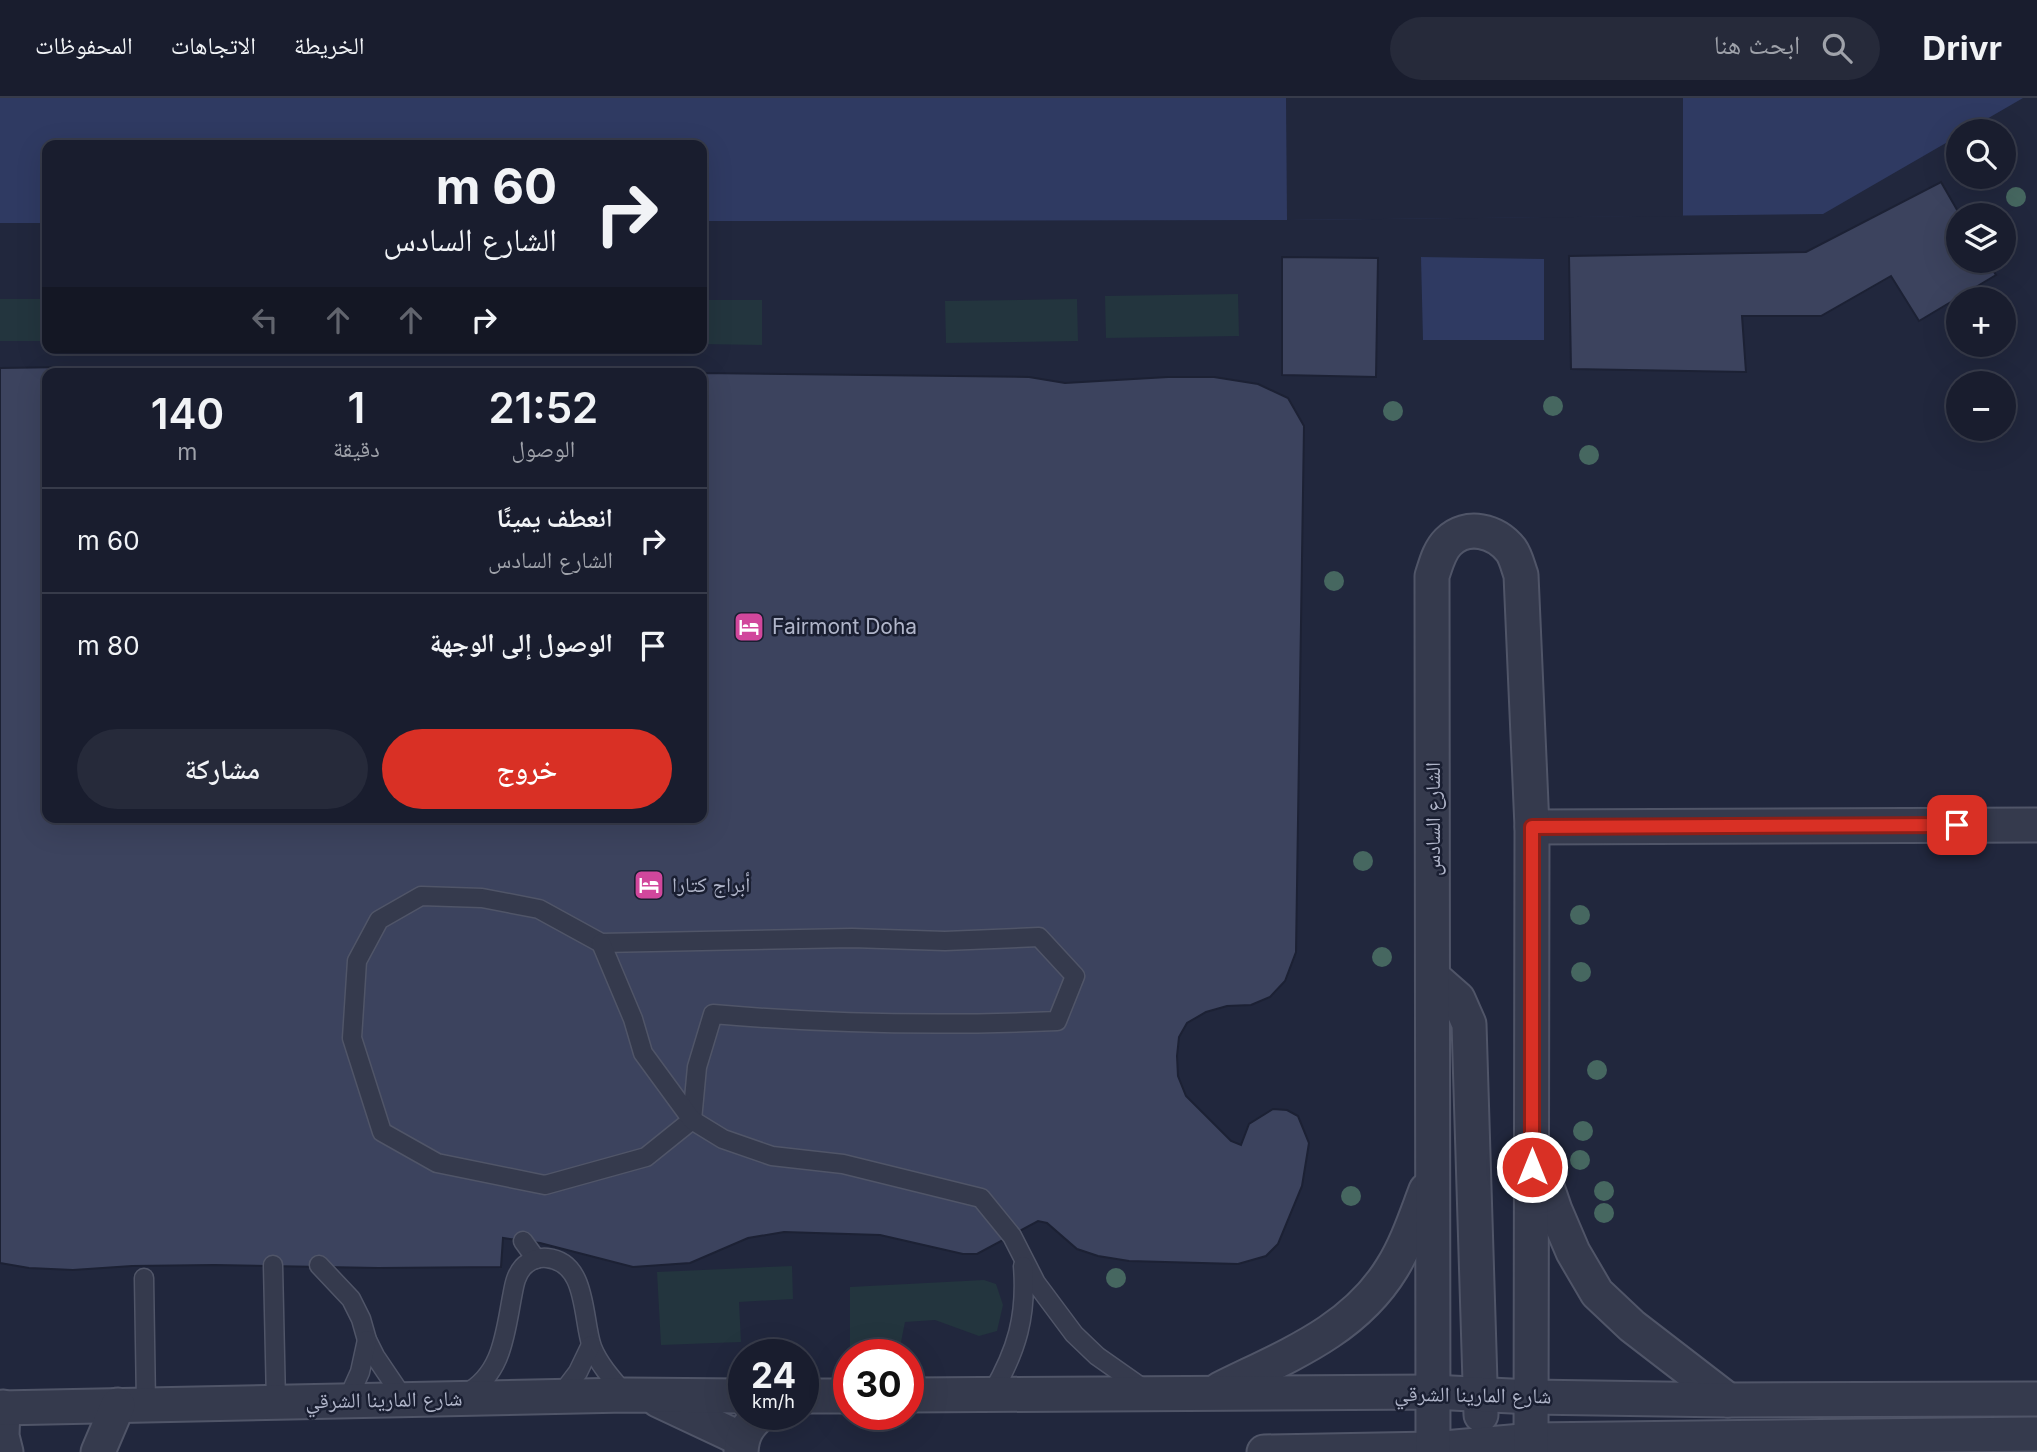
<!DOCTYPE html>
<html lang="ar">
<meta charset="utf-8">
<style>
:root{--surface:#191d2e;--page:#262a3a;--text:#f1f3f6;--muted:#9fa2aa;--line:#373b4a;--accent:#d93025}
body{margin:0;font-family:Inter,"Noto Naskh Arabic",sans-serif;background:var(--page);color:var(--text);direction:rtl;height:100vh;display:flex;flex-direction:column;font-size:26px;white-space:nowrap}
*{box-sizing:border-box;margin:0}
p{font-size:23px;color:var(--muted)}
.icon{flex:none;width:38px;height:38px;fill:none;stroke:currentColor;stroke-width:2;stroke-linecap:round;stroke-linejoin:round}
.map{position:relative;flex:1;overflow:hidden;direction:ltr}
.side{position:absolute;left:42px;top:270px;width:665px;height:455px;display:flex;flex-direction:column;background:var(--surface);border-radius:14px;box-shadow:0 7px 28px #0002,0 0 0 2px var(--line);direction:rtl}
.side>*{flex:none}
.banner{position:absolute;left:42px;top:42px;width:665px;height:214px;border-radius:14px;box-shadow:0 7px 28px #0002,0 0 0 2px var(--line);direction:rtl;background:#191d2e;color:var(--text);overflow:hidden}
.buttons{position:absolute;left:1946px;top:21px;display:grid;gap:14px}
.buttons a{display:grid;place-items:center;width:70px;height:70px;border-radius:50%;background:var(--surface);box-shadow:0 7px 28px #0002,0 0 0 2px var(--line);font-size:35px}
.speed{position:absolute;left:728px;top:1241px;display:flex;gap:14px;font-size:35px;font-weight:700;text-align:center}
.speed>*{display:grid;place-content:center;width:91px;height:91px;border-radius:50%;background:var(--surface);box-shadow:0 7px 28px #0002,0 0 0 2px var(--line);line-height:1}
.speed small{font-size:18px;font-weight:400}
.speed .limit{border:10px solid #d22;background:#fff;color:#111}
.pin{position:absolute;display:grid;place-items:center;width:60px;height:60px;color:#fff;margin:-30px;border-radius:14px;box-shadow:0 4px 10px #0006}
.me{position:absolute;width:77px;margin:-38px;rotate:0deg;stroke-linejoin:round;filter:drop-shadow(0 0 5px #0008)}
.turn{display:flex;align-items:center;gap:24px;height:147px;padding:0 35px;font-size:32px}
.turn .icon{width:91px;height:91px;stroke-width:2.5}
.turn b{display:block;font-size:49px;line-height:60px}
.lanes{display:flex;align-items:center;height:66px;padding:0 35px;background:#0003;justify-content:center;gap:35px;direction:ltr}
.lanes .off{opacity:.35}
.eta{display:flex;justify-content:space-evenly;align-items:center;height:119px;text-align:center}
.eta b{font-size:42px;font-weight:600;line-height:49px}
.action{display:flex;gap:14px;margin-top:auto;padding:14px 35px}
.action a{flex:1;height:80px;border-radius:42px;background:var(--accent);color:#fff;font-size:28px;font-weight:600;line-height:80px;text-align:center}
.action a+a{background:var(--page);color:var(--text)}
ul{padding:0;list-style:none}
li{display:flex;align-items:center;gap:21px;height:105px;padding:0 35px;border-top:2px solid var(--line)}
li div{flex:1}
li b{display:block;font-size:26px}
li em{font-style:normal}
header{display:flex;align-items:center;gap:42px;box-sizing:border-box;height:98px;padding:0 35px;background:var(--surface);border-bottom:2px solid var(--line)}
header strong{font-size:33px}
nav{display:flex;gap:38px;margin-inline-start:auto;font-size:24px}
.search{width:490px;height:63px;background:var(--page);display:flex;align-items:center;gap:18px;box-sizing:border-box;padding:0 24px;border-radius:38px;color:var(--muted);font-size:26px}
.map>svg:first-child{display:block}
</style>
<header>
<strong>Drivr</strong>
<div class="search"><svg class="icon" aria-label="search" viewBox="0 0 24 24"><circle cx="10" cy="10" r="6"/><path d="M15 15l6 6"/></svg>ابحث هنا</div>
<nav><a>الخريطة</a><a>الاتجاهات</a><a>المحفوظات</a></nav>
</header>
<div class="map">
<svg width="2037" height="1354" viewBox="0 0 2037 1354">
<rect width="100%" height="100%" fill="#21273d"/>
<g fill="#23353e">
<polygon points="1238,196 1239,238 1106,240 1105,198"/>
<rect x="0" y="201" width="47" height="42"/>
<polygon points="1077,201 1078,243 946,245 945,203"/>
<polygon points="702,202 762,202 762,247 702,246"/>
<polygon points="792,1168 793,1201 739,1204 741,1244 661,1247 657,1174"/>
<polygon points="984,1182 996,1186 1003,1207 997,1233 979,1238 935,1222 905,1224 900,1249 850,1251 850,1189"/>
</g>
<g fill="#2f3a62">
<polygon points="0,0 2023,0 1966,33 1958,33 1958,38 1823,116 1287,122 702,123 702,47 47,47 47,125 0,125"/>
<polygon points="1421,159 1544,161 1544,242 1423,242"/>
</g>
<polygon fill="#21273d" points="1286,0 1683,0 1683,118 1287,122"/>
<g fill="#3c435e" stroke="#1c2134" stroke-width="2">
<polygon points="1941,84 1960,117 1958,117 1958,163 1987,163 1996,177 1919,223 1891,178 1821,218 1742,218 1746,274 1571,271 1569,158 1806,154"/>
<polygon points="1282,159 1378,160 1376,279 1282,277"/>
<polygon points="67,269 667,275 47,275 47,719 702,719 702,275 1029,279 1065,285 1168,279 1214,279 1258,286 1288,300 1304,328 1296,854 1285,883 1270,899 1251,907 1227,908 1206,914 1187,925 1179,939 1177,958 1178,978 1186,998 1231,1043 1241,1047 1249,1026 1273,1011 1287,1012 1298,1018 1309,1045 1302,1088 1278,1146 1266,1158 1238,1166 1129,1163 1098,1158 1077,1151 1047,1125 1038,1123 977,1156 963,1156 880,1137 784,1134 748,1140 690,1165 633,1169 540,1145 503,1140 501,1169 378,1170 214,1167 132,1168 73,1172 29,1170 0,1165 0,270"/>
</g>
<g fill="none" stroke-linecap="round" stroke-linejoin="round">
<g stroke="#505568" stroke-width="21">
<g id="lane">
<path d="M421 798 482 800 539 811 601 845 852 840 945 843 1039 839 1075 878 1057 923C942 928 828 926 713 916L697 969 692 1022 646 1059 545 1087 437 1065 382 1034 352 940 357 863 379 822Z"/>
<polyline points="601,845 633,921 643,955 692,1022 723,1041 772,1058 843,1066 981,1100 1012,1138 1036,1185 1074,1236 1097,1258 1144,1291"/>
<polyline points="523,1143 536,1161"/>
<polyline points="273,1167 276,1304"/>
<polyline points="319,1167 351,1201 361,1221 367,1242 375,1258 404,1301"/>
<polyline points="144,1180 146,1306"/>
<path d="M992 1295C1017 1252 1027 1218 1023 1168"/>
<path d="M465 1296C502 1277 505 1236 512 1199 514 1189 515 1178 523 1169 529 1163 538 1159 547 1160 588 1164 582 1221 592 1249 599 1267 614 1283 626 1297"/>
<polyline points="559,1299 578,1274 591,1247"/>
<polyline points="347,1303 360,1274 367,1242"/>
</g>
</g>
<g stroke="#505568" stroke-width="37">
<g id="street">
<polyline points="1532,729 2037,727"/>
<polyline points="1433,879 1458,901 1469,926 1481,1317"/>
<polyline points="1541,1071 1555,1112 1573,1154 1597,1195 1632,1228 1728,1302"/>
<path d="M1220 1291C1284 1259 1353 1234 1392 1170 1407 1146 1416 1118 1426 1092"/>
<polyline points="908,1297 1432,1294 1531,1299 1728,1302 2037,1301"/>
<polyline points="803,1298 849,1298"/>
<polyline points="658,1302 741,1341"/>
<polyline points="3,1309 2,1338 6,1354"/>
<polyline points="0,1310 626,1297 744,1298"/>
<polyline points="98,1354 118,1307"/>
<path d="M741 1354C742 1336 748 1327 761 1316"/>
<polyline points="1264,1354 1433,1351 1531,1342 2037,1336"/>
<path d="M1433 1354 1432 478C1436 466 1439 453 1448 444 1467 425 1496 433 1511 452 1516 459 1518 469 1521 477L1532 729 1531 1354"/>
</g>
</g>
<use href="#lane" stroke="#353a4d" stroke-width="18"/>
<use href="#street" stroke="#353a4d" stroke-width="33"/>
</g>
<g fill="#466760">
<circle cx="2016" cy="99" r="10"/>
<circle cx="1553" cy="308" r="10"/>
<circle cx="1393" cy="313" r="10"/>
<circle cx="1589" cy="357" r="10"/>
<circle cx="1334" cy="483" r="10"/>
<circle cx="1363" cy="763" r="10"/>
<circle cx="1580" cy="817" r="10"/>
<circle cx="1382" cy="859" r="10"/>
<circle cx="1581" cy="874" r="10"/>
<circle cx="1597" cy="972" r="10"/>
<circle cx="1583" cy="1033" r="10"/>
<circle cx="1580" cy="1062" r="10"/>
<circle cx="1604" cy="1093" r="10"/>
<circle cx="1351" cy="1098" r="10"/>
<circle cx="1604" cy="1115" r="10"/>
<circle cx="1116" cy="1180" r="10"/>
</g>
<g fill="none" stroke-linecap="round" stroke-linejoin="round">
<g stroke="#8d1f18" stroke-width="18">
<polyline id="route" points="1532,1069 1532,729 1957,727"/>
</g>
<use href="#route" stroke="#d93025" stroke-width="12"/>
</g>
<defs>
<g id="hotel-square" transform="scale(1.575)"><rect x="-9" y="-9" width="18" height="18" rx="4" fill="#d1479c" stroke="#1a1f32"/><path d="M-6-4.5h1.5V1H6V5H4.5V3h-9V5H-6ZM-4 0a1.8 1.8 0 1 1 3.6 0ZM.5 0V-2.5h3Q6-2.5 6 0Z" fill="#fff"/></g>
</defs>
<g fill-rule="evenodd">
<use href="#hotel-square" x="749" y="529"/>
<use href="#hotel-square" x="649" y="787"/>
</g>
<g text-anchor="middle" stroke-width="5" stroke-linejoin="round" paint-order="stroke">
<g font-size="21" fill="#b0b5c9" stroke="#1a1f32" text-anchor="start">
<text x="772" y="536">Fairmont Doha</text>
<text x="672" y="794">أبراج كتارا</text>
</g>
<g font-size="21" fill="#b0b5c9" stroke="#1a1f32">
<text transform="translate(1433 721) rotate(-90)" y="7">الشارع السادس</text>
<text transform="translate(1473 1297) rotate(1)" y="7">شارع المارينا الشرقي</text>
<text transform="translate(384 1302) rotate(-1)" y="7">شارع المارينا الشرقي</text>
</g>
</g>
</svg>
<div class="buttons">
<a><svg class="icon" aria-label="search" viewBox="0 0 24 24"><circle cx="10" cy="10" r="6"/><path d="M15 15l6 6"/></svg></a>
<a><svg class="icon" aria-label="layers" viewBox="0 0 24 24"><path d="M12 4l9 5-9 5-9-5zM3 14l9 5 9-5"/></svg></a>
<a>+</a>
<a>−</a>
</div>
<div class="speed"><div>24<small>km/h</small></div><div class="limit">30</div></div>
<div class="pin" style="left:1957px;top:727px;background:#d93025"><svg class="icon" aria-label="arrive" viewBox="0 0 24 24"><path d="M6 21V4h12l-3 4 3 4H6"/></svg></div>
<svg class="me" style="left:1532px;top:1069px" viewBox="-20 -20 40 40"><circle r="17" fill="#d93025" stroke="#fff" stroke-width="3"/><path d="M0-11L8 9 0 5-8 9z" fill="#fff"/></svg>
<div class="banner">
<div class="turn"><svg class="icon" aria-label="right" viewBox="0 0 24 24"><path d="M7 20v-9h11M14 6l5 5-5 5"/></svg><div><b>60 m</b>الشارع السادس</div></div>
<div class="lanes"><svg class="icon off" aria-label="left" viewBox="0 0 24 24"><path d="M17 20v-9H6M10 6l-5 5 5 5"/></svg><svg class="icon off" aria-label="ahead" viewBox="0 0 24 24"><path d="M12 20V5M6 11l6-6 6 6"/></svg><svg class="icon off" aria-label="ahead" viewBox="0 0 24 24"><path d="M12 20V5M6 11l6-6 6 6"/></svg><svg class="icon" aria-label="right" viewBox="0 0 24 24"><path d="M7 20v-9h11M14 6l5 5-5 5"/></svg></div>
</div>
<section class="side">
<div class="eta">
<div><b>21:52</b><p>الوصول</p></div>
<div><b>1</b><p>دقيقة</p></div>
<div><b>140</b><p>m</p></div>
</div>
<ul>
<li><svg class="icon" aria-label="right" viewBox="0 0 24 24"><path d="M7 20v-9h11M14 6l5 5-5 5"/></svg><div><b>انعطف يمينًا</b><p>الشارع السادس</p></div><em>60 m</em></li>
<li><svg class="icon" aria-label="arrive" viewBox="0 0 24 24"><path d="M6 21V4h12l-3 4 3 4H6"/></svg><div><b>الوصول إلى الوجهة</b></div><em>80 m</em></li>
</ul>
<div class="action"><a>خروج</a><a>مشاركة</a></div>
</section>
</div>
